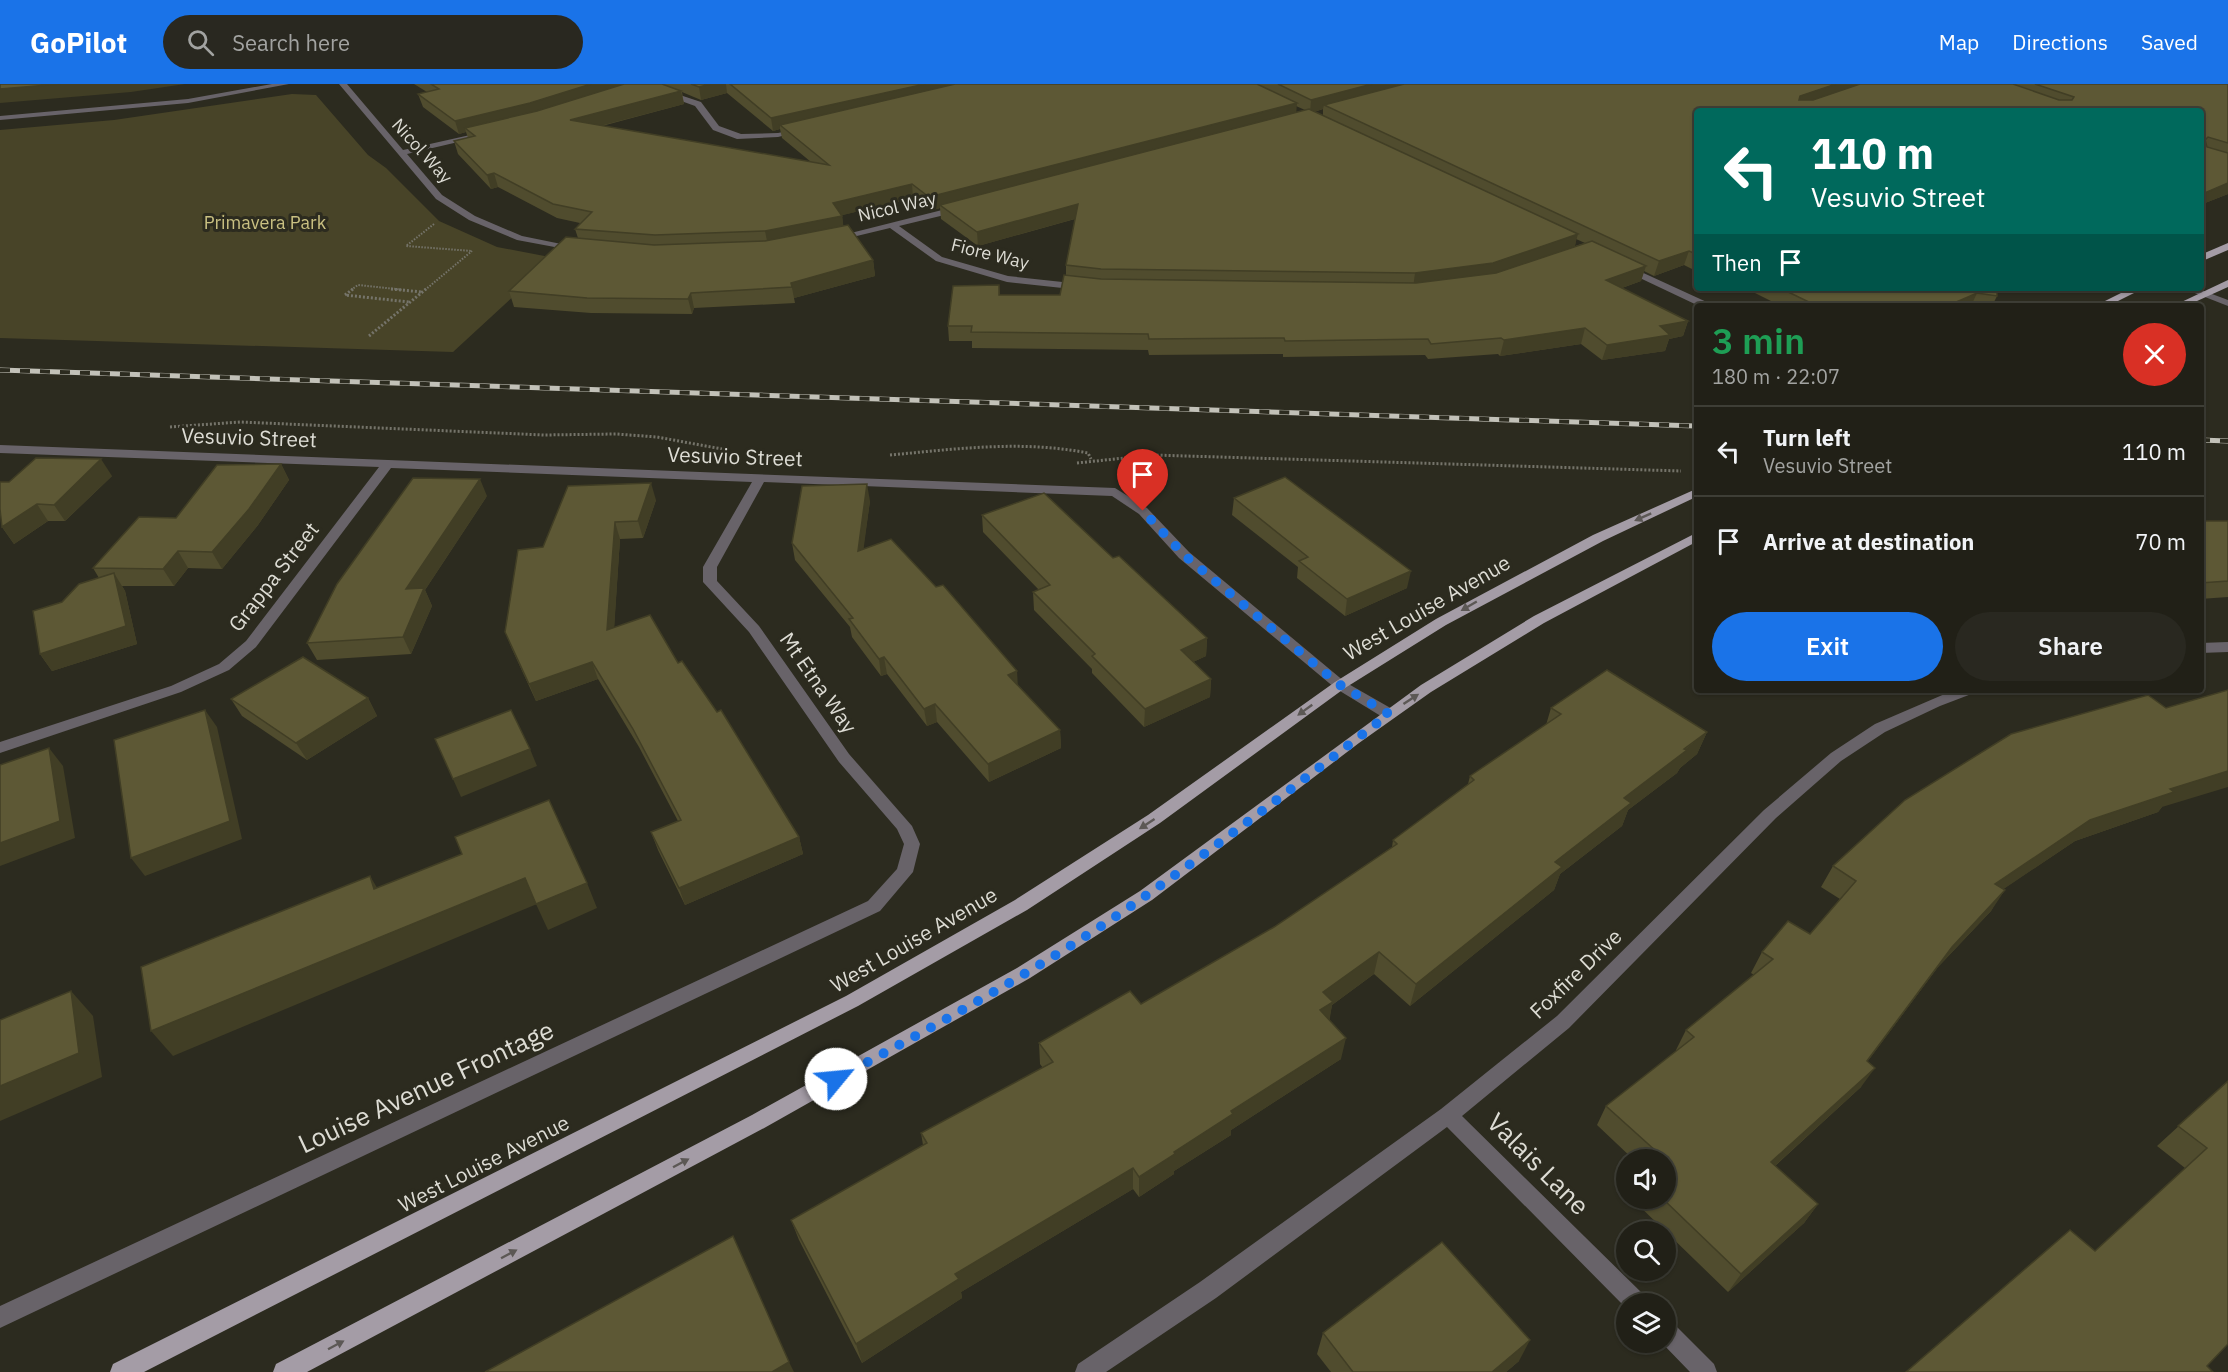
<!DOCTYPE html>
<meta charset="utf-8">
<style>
:root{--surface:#212017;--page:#292820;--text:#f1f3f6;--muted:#a2a3a1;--line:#3e3e36;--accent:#1a73e8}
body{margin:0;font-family:"IBM Plex Sans",sans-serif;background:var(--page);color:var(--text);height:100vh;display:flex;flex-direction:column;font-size:22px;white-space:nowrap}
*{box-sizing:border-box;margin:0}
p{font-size:20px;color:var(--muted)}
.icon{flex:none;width:33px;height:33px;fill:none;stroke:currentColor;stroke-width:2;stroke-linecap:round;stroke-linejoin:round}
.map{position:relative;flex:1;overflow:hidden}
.drawer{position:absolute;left:1694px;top:219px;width:510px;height:390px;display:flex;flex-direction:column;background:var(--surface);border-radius:6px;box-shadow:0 2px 4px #0004,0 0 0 2px var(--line)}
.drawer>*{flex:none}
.top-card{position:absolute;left:1694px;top:24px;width:510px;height:183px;border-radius:6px;box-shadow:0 2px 4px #0004,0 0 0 2px var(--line);background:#00695c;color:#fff;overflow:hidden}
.controls{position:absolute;left:1616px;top:1065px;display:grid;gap:12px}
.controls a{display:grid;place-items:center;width:60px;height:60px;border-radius:50%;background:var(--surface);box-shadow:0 2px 4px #0004,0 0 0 2px var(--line);font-size:30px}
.pin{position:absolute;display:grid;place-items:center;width:51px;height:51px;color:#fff;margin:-62px -26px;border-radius:50% 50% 50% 0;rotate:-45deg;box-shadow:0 0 6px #0007}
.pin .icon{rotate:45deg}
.me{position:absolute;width:66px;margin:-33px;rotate:62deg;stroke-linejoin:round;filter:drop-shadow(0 0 4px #0008)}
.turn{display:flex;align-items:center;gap:21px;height:126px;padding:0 18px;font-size:27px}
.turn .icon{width:78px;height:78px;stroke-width:2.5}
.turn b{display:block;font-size:42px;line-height:51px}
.then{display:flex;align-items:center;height:57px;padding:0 18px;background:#0003;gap:12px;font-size:22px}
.round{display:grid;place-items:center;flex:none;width:63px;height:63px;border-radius:32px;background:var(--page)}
.summary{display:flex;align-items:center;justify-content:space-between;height:102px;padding:0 18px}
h1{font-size:36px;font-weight:600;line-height:45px;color:#1e9e55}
.action{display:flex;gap:12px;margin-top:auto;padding:12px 18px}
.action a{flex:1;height:69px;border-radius:36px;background:var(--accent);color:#fff;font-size:24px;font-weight:600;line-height:69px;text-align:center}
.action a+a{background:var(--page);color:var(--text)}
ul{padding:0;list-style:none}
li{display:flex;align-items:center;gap:18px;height:90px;padding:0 18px;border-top:2px solid var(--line)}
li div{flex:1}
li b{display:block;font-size:22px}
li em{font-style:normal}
header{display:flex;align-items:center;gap:36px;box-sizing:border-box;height:84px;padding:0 30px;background:var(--accent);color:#fff}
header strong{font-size:28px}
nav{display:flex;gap:33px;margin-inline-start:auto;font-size:21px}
.search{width:420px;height:54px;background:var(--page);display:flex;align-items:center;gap:15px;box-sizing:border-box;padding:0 21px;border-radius:33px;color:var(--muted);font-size:22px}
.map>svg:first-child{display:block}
</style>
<header>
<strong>GoPilot</strong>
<div class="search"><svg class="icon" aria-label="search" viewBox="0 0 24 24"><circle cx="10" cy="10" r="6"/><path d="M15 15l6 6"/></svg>Search here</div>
<nav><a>Map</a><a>Directions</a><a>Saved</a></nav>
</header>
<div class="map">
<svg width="2228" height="1288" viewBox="0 0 2228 1288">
<rect width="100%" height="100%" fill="#2c2b1f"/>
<polygon fill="#484428" points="292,10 316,11 368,71 386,84 439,137 497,163 555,174 453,268 0,254 0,46 114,36"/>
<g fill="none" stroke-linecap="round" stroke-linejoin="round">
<g stroke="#75746a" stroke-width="2" stroke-dasharray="1.5 1.5" stroke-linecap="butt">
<polyline points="434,140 406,162 472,167"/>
<polyline points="351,206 358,201 405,206"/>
<polyline points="425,206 472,167"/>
</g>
<g stroke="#75746a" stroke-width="3" stroke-dasharray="2 2" stroke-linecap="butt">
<polyline points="353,205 345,211 409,218"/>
<polyline points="391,205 422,208"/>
<polyline points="369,252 426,205"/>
<polyline points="170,343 240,338 544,351 616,350 657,353 722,365"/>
<path d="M890 371C956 365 1022 356 1088 369L1091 375"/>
<polyline points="1077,379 1153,371 1681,387"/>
</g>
<g fill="#686369" fill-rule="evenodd">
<polygon points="272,0 289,0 188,19 0,36 0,32 188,15"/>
<polygon points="339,0 347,0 403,66 488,47 488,51 407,70 442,111 475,132 522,152 581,164 576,167 517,156 469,136 436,115"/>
<polygon points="665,6 701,18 719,42 741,50 778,49 802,44 806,46 778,53 737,55 713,46 695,22 662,10"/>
<polygon points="958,122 963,125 961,127 899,142 942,173 1008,192 1081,200 1086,203 1081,206 1007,198 936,177 890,144 836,157 831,154"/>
<polygon points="1626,181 1711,220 1712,222 1699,222 1623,186 1621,184"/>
<polygon points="2182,204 2196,204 2228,216 2228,222"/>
<polygon points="0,361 1115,404 1147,424 1189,468 1345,598 1394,626 1396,630 1389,635 1384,634 1335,604 1179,474 1139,430 1112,412 764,398 717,483 717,497 759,542 849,670 912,742 920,760 913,788 880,827 0,1244 0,1222 868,817 897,785 904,760 897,745 839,678 749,548 703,498 703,483 752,398 391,384 256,563 229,586 181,608 0,669 0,658 171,602 219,580 246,557 379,383 0,369"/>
<polygon points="2228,558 2228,568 2200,569 2200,559"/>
<polygon points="1954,606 1976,606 1974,609 1940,622 1885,648 1841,677 1776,734 1569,944 1462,1032 1645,1212 1648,1220 1626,1220 1626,1224 1447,1043 1216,1214 1106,1288 1075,1288 1078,1280 1200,1198 1441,1025 1557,932 1764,726 1831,669 1875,640"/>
<polygon points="1665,1236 1673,1239 1714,1280 1717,1288 1690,1288 1661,1258 1665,1258"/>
</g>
<g fill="#a49ca6" fill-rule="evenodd">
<polygon points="2228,159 2228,166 2200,178 2200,171"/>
<polygon points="2228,196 2228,203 2186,222 2173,222"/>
<polygon points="2131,204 2144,204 2108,222 2095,222"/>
<polygon points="1696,405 1696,413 1603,457 1446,541 1345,604 1160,739 1027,826 858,922 144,1288 110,1288 113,1280 846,912 1015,816 1148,731 1335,598 1436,535 1593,451"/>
<polygon points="1696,449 1696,458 1544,539 1431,608 1359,659 1152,816 1030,894 766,1043 307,1288 273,1288 276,1280 752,1031 1017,884 1140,807 1421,601 1534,532"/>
</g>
<g stroke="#c2c1b8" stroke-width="5">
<g id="rail">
<polyline points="0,286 1696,342"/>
<polyline points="2200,356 2228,357"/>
</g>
</g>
<use href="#rail" stroke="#2c2b1f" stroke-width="4" stroke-dasharray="10" stroke-linecap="butt"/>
</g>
<g fill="#504c2e" fill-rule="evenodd">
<path d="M414 0H2228V110L2200 121V27H1696V187L1684 181 1654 192 1644 187 1641 197 1622 204 1688 237 1683 252 1669 255 1665 267 1602 276 1581 260 1500 272 1498 270 1428 275 1425 271 1283 273V270L1149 271 1148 266 972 264V257H949L948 242 999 201 1000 211H1060L1066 191V181L1075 135 978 162 941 135 940 124 930 127 913 114 842 131 843 142 873 176 875 192 794 214 795 219 694 224 692 230 591 229 514 223 509 207 578 154 575 145 580 139 557 134 498 103 491 105 458 70 454 57 468 54 466 48 459 50 423 23 418 10 427 8ZM682 8 701 16 727 9 773 47 780 45 782 54 811 78 602 42 684 20ZM1296 22 1305 26 1296 29ZM1323 25V32L1314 28ZM1576 155 1585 159 1575 162Z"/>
<polygon points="1745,204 1997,204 1997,212 1992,222 1781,222"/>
<polygon points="281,380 289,396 258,441 222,485 188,484 174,502 122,502 125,507 137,560 52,587 40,570 62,518 99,494 93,484 176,434"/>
<polygon points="112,392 65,437 48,437 14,460 2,443 9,398"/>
<polygon points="487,412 425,506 432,522 411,570 317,576 307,559"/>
<polygon points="1234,414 1407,504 1345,532 1297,494 1298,483 1232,431"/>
<polygon points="656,416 643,454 620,455 614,543 678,579 799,753 803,770 685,821 658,766 651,748 678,737 639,663 598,595 536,617 512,565 505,548 543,463"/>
<polygon points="870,417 863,465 1018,602 1060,646 1061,664 989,698 937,638 927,642 887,590 881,592 852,553 850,543 795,476 792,459"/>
<polygon points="982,431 1113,474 1207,554 1206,572 1193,578 1211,595 1210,613 1144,643 1092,589 1092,585 1034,526 1033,508 1039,506 983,448"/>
<polygon points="2200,437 2228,437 2228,513 2200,515"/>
<polygon points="368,614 377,632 307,676 242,632 231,615"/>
<polygon points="1551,624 1707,648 1697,670 1680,684 1677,689 1628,726 1622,742 1560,790 1554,806 1410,922 1374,890 1332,921 1329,936 1341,975 1231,1046 1231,1051 1174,1087 1174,1090 1139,1113 1133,1105 961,1208 962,1214 862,1279 799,1156 791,1136 923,1061 921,1049 1043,984 1040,980 1039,959 1141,920 1274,843 1392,763 1393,756 1468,700 1470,692 1546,641"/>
<polygon points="2162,723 2158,728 2075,757 2003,805 1991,827 1938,883 1867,978 1861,1003 1775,1082 1818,1120 1804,1139 1728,1208 1631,1114 1665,1114 1665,1076 1634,1076 1597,1041 1606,1022 1677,967 1676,966 1686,946 1754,891 1751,889 1762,868 1810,850 1840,815 1821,803 1833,782"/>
<polygon points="2228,997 2228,1260 1906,1288 2095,1167 2185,1084 2157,1062"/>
<polygon points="1626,1101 1626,1110 1623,1107"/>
<polygon points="1323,1249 1519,1277 1506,1288 1331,1288 1317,1270"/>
</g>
<g fill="#413e25">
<polygon points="60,0 185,0 131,8 0,19 0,5"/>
<polygon points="591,0 636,0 533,32 465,44 466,48 459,50 455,37"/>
<polygon points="710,0 726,0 727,9 701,16 699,3"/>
<polygon points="925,0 984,0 780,41 780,45 773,47 771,34"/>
<polygon points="1372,0 1418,0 1324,21 1323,25 1310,29 1311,16"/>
<polygon points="1836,0 1871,0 1795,25 1800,12"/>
<polygon points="681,7 684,20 573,49 570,36"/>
<polygon points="1297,19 1296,32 940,121 940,124 930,127 929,113"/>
<polygon points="494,89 498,103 491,105 487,91"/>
<polygon points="2228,99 2228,110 2200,121 2200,111"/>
<polygon points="912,100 913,114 835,133 833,119"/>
<polygon points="1078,120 1078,134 978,162 977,148"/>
<polygon points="842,132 844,146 768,162 765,147"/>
<polygon points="1578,150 1574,165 1490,194 1413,204 1415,189"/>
<polygon points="1689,167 1684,181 1654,192 1659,177"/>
<polygon points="873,176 875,192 794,214 791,199"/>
<polygon points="1646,182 1641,197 1602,211 1606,196"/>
<polygon points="691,209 694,224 692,230 688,215"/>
<polygon points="1977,209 1971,222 1947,222"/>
<polygon points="1688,237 1683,252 1669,255 1665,267 1602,276 1607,261 1660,242"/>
<polygon points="1585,244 1581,260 1500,272 1504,256"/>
<polygon points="101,375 112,392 65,437 54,421"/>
<polygon points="281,380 289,396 258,441 222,485 212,468"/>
<polygon points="480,395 487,412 425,506 432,522 411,570 403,553 406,505"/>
<polygon points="651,399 656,416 643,454 638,437"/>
<polygon points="867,400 870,417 861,484 858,467"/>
<polygon points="37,420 48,437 14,460 2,443"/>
<polygon points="615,438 620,455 613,563 607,546"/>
<polygon points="178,467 188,484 174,502 163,485"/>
<polygon points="1411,487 1407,504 1345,532 1347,515"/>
<polygon points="114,489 125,507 137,560 52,587 40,570"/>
<polygon points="1207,554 1206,572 1180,584 1181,566"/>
<polygon points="884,573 887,590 881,592 879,575"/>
<polygon points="592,578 598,595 536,617 529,600"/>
<polygon points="1017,587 1018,604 1008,591"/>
<polygon points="1211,595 1210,613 1144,643 1145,625"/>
<polygon points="368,614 377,632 307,676 296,659"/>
<polygon points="935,620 937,638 927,642 924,625"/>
<polygon points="205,626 217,643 242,755 145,792 131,774"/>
<polygon points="1060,646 1061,664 989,698 988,680"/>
<polygon points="1707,648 1697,670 1680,684 1677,689 1628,726 1622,742 1560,790 1554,806 1410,922 1416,900 1624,714"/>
<polygon points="49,664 63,682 75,754 0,782 0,759"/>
<polygon points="530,665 537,682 461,713 453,695"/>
<polygon points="2228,687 2228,703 2162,723 2158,728 2075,757 1980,821 1995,800 2090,736 2170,705"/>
<polygon points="799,753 803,770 685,821 679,804"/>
<polygon points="370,792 385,817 374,805"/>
<polygon points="525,794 537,820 173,972 151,947"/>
<polygon points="587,799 597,824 548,846 536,820"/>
<polygon points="2005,806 1991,827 1938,883 1853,997 1952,863"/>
<polygon points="1379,868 1374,890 1332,921 1329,940 1320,926 1323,908"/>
<polygon points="71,907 93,932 102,993 0,1037 0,1002"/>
<polygon points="1346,954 1341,975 1231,1046 1231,1051 1174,1087 1174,1090 1139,1113 1139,1093 1231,1027"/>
<polygon points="1875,984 1861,1003 1758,1097 1771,1078"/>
<polygon points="1133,1084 1133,1105 961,1208 962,1214 862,1279 856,1260 955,1190"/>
<polygon points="1818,1120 1804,1139 1728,1208 1741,1190"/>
<polygon points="1530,1256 1519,1277 1506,1288 1492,1288"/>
<polygon points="789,1278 794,1288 772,1288"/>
</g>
<g fill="#5d5835" stroke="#413e25" stroke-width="1.5">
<polygon points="0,0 60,0 0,5"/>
<polygon points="431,0 591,0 530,19 455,37 418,10 439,5"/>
<polygon points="624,0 662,0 681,7 570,36 829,81 780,41 955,0 1257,0 1297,19 929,113 912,100 833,119 842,132 765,147 655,151 575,145 592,128 553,120 494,89 487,91 454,57 475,52 465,44 537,27"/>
<polygon points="691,0 710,0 699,3"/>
<polygon points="730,0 925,0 771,34"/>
<polygon points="1278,0 1372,0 1311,16"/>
<polygon points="1404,0 1836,0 1800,12 1799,16 1813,16 1860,0 2013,0 2059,16 2072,16 2074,13 2035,0 2228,0 2228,59 2208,53 2205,56 2207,63 2228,69 2228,99 2200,111 2200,27 1696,27 1696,170 1689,167 1659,177 1324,21"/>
<polygon points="1309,25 1578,150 1493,179 1415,189 1101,185 1066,181 1078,120 977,148 940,121"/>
<polygon points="848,141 873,176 791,199 792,203 691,209 688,215 587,214 509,207 566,153 654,161 765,157"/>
<polygon points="1592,157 1646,182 1606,196 1688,237 1660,242 1670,251 1607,261 1585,244 1504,256 1501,254 1431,260 1428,255 1285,257 1284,254 1149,255 1148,250 971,248 972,242 948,242 953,202 999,201 999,211 1060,211 1064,191 1101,195 1416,199 1496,189"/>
<polygon points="1780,204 1997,204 1997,212 1977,209 1947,222 1817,222"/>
<polygon points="36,374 101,375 54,421 37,420 2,443 0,425 0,398 9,398"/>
<polygon points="281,380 249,425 212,468 178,467 163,485 93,484 139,433 176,434 217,381"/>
<polygon points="1285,393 1411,487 1347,515 1299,477 1308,473 1234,414"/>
<polygon points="413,394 480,395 406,505 424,504 403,553 307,559 337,500"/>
<polygon points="651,399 638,437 615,438 607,546 650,531 678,579 682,577 717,628 721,626 799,753 679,804 651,748 681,736 633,645 592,578 529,600 505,548 518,466 543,463 568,402"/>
<polygon points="867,400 858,467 891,455 936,503 943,501 1017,587 1008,591 1060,646 988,680 935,620 924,625 884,573 879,575 849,535 853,534 792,459 802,402"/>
<polygon points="1044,409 1113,474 1119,472 1207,554 1181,566 1211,595 1145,625 1092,572 1095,570 1033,508 1050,501 982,431"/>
<polygon points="2200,437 2228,437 2228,497 2200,499"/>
<polygon points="114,489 126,542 40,570 33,527 62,518 79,500"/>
<polygon points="303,573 368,614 296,659 231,615"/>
<polygon points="1607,586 1707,648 1684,665 1687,666 1624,714 1631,719 1555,778 1562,783 1416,900 1379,868 1323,908 1333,918 1320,926 1346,954 1231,1027 1233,1030 1174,1068 1175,1070 1139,1093 1133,1084 955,1190 959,1195 856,1260 791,1136 927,1059 921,1049 1053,978 1039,959 1130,907 1141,920 1274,843 1397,760 1393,756 1474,696 1470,692 1561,630 1551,624"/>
<polygon points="2228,606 2228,687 2170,705 2174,708 2090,736 1995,800 2005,806 1952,863 1867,977 1875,984 1771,1078 1818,1120 1741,1190 1662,1114 1665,1114 1665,1076 1648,1076 1657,1068 1606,1022 1694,953 1686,946 1773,875 1762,868 1788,837 1810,850 1856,797 1833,782 1905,716 2011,650 2148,611 2166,624"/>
<polygon points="205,626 230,737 131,774 114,656"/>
<polygon points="511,626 530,665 453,695 435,655"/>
<polygon points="49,664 60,737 0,759 0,681"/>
<polygon points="549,716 587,799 536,820 525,794 151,947 141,883 370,792 374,805 462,770 455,753"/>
<polygon points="71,907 79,969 0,1002 0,936"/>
<polygon points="2228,997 2228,1260 2207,1282 2213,1288 1906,1288 2070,1146 2095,1167 2207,1064 2178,1042"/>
<polygon points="733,1152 789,1278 772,1288 485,1288"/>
<polygon points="1442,1158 1530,1256 1492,1288 1353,1288 1323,1249"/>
</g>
<defs><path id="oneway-solid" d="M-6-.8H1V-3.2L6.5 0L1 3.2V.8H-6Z" transform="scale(1.5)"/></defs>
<g fill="#5c5855">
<use href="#oneway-solid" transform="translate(1643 433) rotate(156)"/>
<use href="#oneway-solid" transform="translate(1469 522) rotate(150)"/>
<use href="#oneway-solid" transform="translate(1411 615) rotate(-33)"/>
<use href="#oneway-solid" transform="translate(1305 626) rotate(144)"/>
<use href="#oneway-solid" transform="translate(1147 740) rotate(147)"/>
<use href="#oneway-solid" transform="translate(681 1079) rotate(-28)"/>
<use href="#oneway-solid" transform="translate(509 1170) rotate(-28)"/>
<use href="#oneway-solid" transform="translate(336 1261) rotate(-28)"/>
</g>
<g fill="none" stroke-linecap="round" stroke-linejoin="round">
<path stroke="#1a73e8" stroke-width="10" stroke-dasharray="0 18" d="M836 995C931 944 1025 893 1115 833 1209 769 1299 699 1389 630L1340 601 1324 588 1184 471 1143 427"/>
</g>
<g text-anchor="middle" stroke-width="6" stroke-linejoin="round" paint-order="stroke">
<g font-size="18" fill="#dddcd4" stroke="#2c2b1f">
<text transform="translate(422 67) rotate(48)" y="6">Nicol Way</text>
<text transform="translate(897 123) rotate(-13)" y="6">Nicol Way</text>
<text transform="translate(990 170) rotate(14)" y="6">Fiore Way</text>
</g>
<g font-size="18" fill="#cac182" stroke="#2c2b1f">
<text x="265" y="145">Primavera Park</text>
</g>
<g font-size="21" fill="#dddcd4" stroke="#2c2b1f">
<text transform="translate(249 354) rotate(2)" y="7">Vesuvio Street</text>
<text transform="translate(735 373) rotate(2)" y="7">Vesuvio Street</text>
<text transform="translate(274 493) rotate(-52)" y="7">Grappa Street</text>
<text transform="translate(1427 524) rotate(-30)" y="7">West Louise Avenue</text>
<text transform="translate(818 599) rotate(55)" y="7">Mt Etna Way</text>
<text transform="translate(914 856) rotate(-30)" y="7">West Louise Avenue</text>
<text transform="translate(1576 890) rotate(-44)" y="7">Foxfire Drive</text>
<text transform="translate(484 1080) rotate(-27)" y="7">West Louise Avenue</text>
</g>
<g font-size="26" fill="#dddcd4" stroke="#2c2b1f">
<text transform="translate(426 1003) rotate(-25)" y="9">Louise Avenue Frontage</text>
<text transform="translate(1538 1080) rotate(45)" y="9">Valais Lane</text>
</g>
</g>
</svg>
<div class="controls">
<a><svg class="icon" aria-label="sound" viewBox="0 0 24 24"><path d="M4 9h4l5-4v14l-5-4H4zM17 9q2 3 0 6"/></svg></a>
<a><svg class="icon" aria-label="search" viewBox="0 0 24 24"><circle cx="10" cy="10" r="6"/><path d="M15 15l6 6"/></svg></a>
<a><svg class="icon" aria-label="layers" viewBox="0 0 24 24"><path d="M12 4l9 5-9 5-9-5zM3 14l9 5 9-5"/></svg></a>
</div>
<div class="pin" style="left:1143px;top:427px;background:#d93025"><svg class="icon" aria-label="arrive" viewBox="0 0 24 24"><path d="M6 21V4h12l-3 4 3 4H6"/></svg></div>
<svg class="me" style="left:836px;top:995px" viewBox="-20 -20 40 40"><circle r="19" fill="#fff"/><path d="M0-13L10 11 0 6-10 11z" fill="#1a73e8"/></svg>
<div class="top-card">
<div class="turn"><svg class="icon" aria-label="left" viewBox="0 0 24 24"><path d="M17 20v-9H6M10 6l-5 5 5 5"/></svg><div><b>110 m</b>Vesuvio Street</div></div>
<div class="then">Then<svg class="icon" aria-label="arrive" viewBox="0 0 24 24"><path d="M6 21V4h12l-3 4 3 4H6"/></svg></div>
</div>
<section class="drawer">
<div class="summary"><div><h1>3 min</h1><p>180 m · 22:07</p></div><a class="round" style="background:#d93025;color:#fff"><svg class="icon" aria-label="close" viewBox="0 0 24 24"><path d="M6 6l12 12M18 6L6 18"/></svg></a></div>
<ul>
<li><svg class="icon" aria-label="left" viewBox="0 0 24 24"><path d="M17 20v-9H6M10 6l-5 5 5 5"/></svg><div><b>Turn left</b><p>Vesuvio Street</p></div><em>110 m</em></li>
<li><svg class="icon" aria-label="arrive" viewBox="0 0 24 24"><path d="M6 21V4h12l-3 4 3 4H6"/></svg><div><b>Arrive at destination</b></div><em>70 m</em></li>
</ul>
<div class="action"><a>Exit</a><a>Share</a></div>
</section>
</div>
